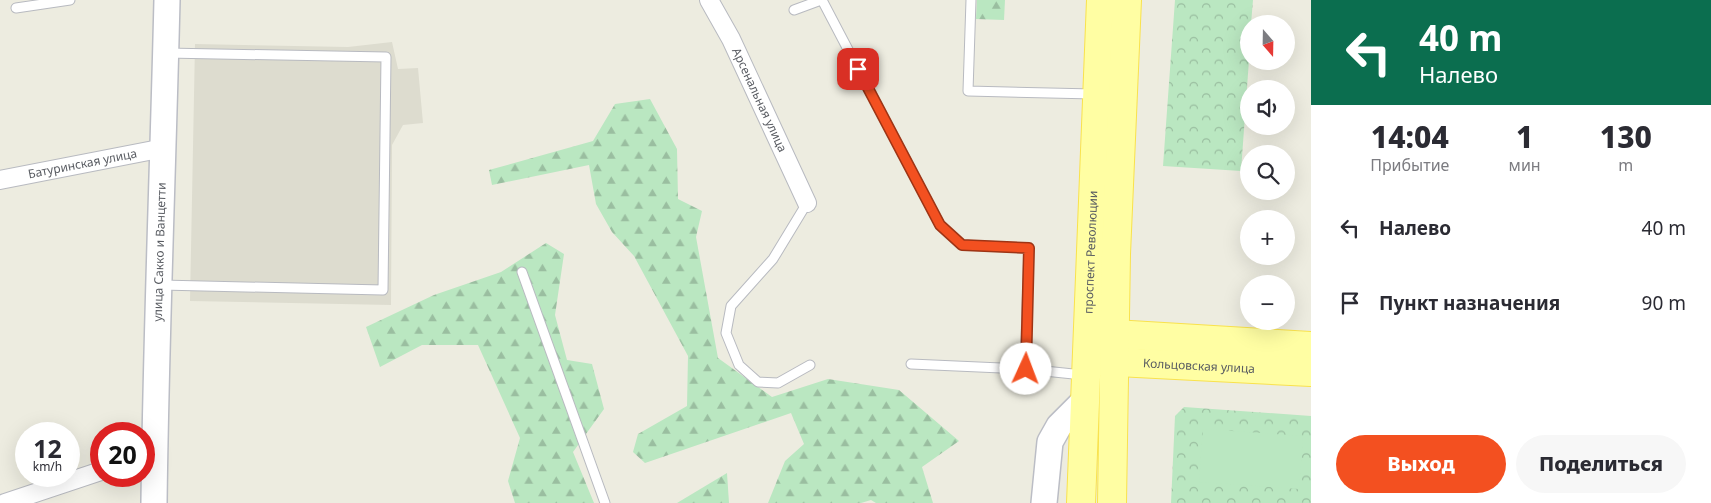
<!DOCTYPE html>
<html lang="ru">
<meta charset="utf-8">
<style>
:root{--surface:#fff;--page:#f7f7f7;--text:#2b2b33;--muted:#7c7c81;--accent:#f35020}
body{margin:0;font-family:"Noto Sans",sans-serif;background:var(--page);color:var(--text);height:100vh;display:flex;flex-direction:column;font-size:19px;white-space:nowrap}
*{box-sizing:border-box;margin:0}
p{font-size:16px;color:var(--muted)}
.icon{flex:none;width:28px;height:28px;fill:none;stroke:currentColor;stroke-width:2;stroke-linecap:round;stroke-linejoin:round}
.map{position:relative;flex:1;overflow:hidden}
.details{display:flex;flex-direction:column;background:var(--surface);width:400px}
.details>*{flex:none}
.guide{background:#0b6e4f;color:#fff;overflow:hidden}
.needle{width:32px;rotate:160deg}
.tools{position:absolute;left:1240px;top:15px;display:grid;gap:10px}
.tools a{display:grid;place-items:center;width:55px;height:55px;border-radius:50%;background:var(--surface);box-shadow:0 5px 20px #0002;font-size:25px}
.speed{position:absolute;left:15px;top:422px;display:flex;gap:10px;font-size:25px;font-weight:700;text-align:center}
.speed>*{display:grid;place-content:center;width:65px;height:65px;border-radius:50%;background:var(--surface);box-shadow:0 5px 20px #0002;line-height:1}
.speed small{font-size:12px;font-weight:400}
.speed .limit{border:8px solid #d22;background:#fff;color:#111}
.pin{position:absolute;display:grid;place-items:center;width:42px;height:42px;color:#fff;margin:-21px;border-radius:10px;box-shadow:0 2px 8px #0006}
.me{position:absolute;width:55px;margin:-28px;rotate:2deg;stroke-linejoin:round;filter:drop-shadow(0 0 4px #0008)}
.turn{display:flex;align-items:center;gap:18px;height:105px;padding:0 25px;font-size:22px}
.turn .icon{width:65px;height:65px;stroke-width:2.5}
.turn b{display:block;font-size:35px;line-height:42px}
.eta{display:flex;justify-content:space-evenly;align-items:center;height:85px;text-align:center}
.eta b{font-size:30px;font-weight:800;line-height:35px}
.button{display:flex;gap:10px;margin-top:auto;padding:10px 25px}
.button a{flex:1;height:58px;border-radius:30px;background:var(--accent);color:#fff;font-size:20px;font-weight:800;line-height:58px;text-align:center}
.button a+a{background:var(--page);color:var(--text)}
ul{padding:0;list-style:none}
li{display:flex;align-items:center;gap:15px;height:75px;padding:0 25px}
li div{flex:1}
li b{display:block;font-size:19px}
li em{font-style:normal}
main{display:flex;flex:1;min-height:0}
.map>svg:first-child{display:block}
</style>
<main>
<div class="map">
<svg width="1311" height="503" viewBox="0 0 1311 503">
<defs>
<pattern id="forest-firs" width="22" height="20" patternUnits="userSpaceOnUse" patternTransform="scale(1.25)"><rect width="22" height="20" fill="#bae7c1"/><path d="M5 1l3.5 6h-7zM16 11l3.5 6h-7z" fill="#9abea0"/></pattern>
<pattern id="park-crowns" width="20" height="18" patternUnits="userSpaceOnUse" patternTransform="scale(1.25)"><rect width="20" height="18" fill="#bae7c1"/><path d="M2 6a3 3 0 1 1 6 0M12 15a3 3 0 1 1 6 0" fill="none" stroke="#9abea0"/></pattern>
</defs>
<rect width="100%" height="100%" fill="#edece0"/>
<polygon fill="#dddccf" points="392,42 398,69 418,68 423,123 403,125 392,145 391,305 190,301 195,44 348,47"/>
<g fill="url(#forest-firs)">
<polygon points="977,0 1005,0 1004,20 976,19"/>
<polygon points="650,99 677,149 678,199 702,211 696,237 718,358 772,397 828,379 899,390 959,441 922,467 933,503 876,503 871,500 861,503 768,503 785,461 804,444 791,413 645,463 633,452 638,434 687,406 688,356 634,256 612,232 596,204 589,165 492,185 489,170 593,141 615,104"/>
<polygon points="546,243 564,254 555,315 567,360 592,364 604,409 573,452 594,503 515,503 508,481 520,438 478,345 422,345 380,367 366,327 434,295 501,272"/>
<polygon points="727,473 729,503 677,503"/>
</g>
<g fill="url(#park-crowns)">
<polygon points="1175,0 1253,0 1251,24 1249,24 1249,60 1241,171 1163,166"/>
<polygon points="1184,407 1311,416 1311,503 1171,503 1175,416"/>
</g>
<polygon fill="#bae7c1" points="1203,429 1303,436 1299,489 1199,482"/>
<g fill="none" stroke-linecap="round" stroke-linejoin="round">
<g stroke="#b8bac0" stroke-width="11">
<g id="lane">
<polyline points="822,0 940,225 962,245 1029,248 1025,369"/>
<polyline points="971,0 968,91 1094,94"/>
<polyline points="16,8 70,0"/>
<polyline points="794,10 821,0"/>
<polyline points="807,203 773,259 731,306 726,333 739,365 758,382 778,383 810,365"/>
<polyline points="522,272 605,503"/>
<polyline points="161,285 383,290 386,57 166,53"/>
<polyline points="911,364 1025,369 1083,375"/>
</g>
</g>
<g stroke="#b8bac0" stroke-width="20">
<g id="street">
<path id="s1" d="M709 0 731 39 807 203"/>
<path id="s2" d="M0 180 164 148"/>
<polyline points="5,503 101,471"/>
</g>
</g>
<g stroke="#bbbdc5" stroke-width="28">
<g id="secondary">
<path id="s3" d="M154 503C156 335 163 168 167 0"/>
<polyline points="1044,503 1050,442 1059,426 1085,400"/>
</g>
</g>
<g stroke="#f9e24d" stroke-width="30">
<g id="primary">
<polyline points="1097,333 1311,346"/>
<path id="s4" d="M1098 361 1311 372"/>
<path id="s5" d="M1081 503 1101 0"/>
<polyline points="1112,503 1116,254 1127,0"/>
</g>
</g>
<use href="#lane" stroke="#fff" stroke-width="9"/>
<use href="#street" stroke="#fff" stroke-width="18"/>
<use href="#secondary" stroke="#fff" stroke-width="25"/>
<use href="#primary" stroke="#fffea3" stroke-width="28"/>
</g>
<g fill="none" stroke-linecap="round" stroke-linejoin="round">
<g stroke="#9e3415" stroke-width="12">
<polyline id="route" points="858,69 940,225 962,245 1029,248 1026,369"/>
</g>
<use href="#route" stroke="#f35020" stroke-width="9"/>
</g>
<g text-anchor="middle" stroke-width="4" stroke-linejoin="round" paint-order="stroke">
<g font-size="12" fill="#595c62" stroke="#fff">
<text dy="4" stroke="none"><textPath href="#s1" startOffset="112">Арсенальная улица</textPath></text>
<text dy="4" stroke="none"><textPath href="#s2" startOffset="84">Батуринская улица</textPath></text>
<text dy="4" stroke="none"><textPath href="#s3" startOffset="251">улица Сакко и Ванцетти</textPath></text>
<text dy="4" stroke="none"><textPath href="#s5" startOffset="251">проспект Революции</textPath></text>
<text dy="4" stroke="none"><textPath href="#s4" startOffset="101">Кольцовская улица</textPath></text>
</g>
</g>
</svg>
<div class="tools">
<a><svg class="needle" viewBox="-14 -14 28 28"><path d="M0-13l5 13h-10z" fill="#e53935"/><path d="M0 13l5-13h-10z" fill="#7c7c81"/></svg></a>
<a><svg class="icon" aria-label="sound" viewBox="0 0 24 24"><path d="M4 9h4l5-4v14l-5-4H4zM17 9q2 3 0 6"/></svg></a>
<a><svg class="icon" aria-label="search" viewBox="0 0 24 24"><circle cx="10" cy="10" r="6"/><path d="M15 15l6 6"/></svg></a>
<a>+</a>
<a>−</a>
</div>
<div class="speed"><div>12<small>km/h</small></div><div class="limit">20</div></div>
<div class="pin" style="left:858px;top:69px;background:#d93025"><svg class="icon" aria-label="arrive" viewBox="0 0 24 24"><path d="M6 21V4h12l-3 4 3 4H6"/></svg></div>
<svg class="me" style="left:1026px;top:369px" viewBox="-20 -20 40 40"><circle r="19" fill="#fff"/><path d="M0-13L10 11 0 6-10 11z" fill="#f35020"/></svg>
</div>
<section class="details">
<div class="guide">
<div class="turn"><svg class="icon" aria-label="left" viewBox="0 0 24 24"><path d="M17 20v-9H6M10 6l-5 5 5 5"/></svg><div><b>40 m</b>Налево</div></div>
</div>
<div class="eta">
<div><b>14:04</b><p>Прибытие</p></div>
<div><b>1</b><p>мин</p></div>
<div><b>130</b><p>m</p></div>
</div>
<ul>
<li><svg class="icon" aria-label="left" viewBox="0 0 24 24"><path d="M17 20v-9H6M10 6l-5 5 5 5"/></svg><div><b>Налево</b></div><em>40 m</em></li>
<li><svg class="icon" aria-label="arrive" viewBox="0 0 24 24"><path d="M6 21V4h12l-3 4 3 4H6"/></svg><div><b>Пункт назначения</b></div><em>90 m</em></li>
</ul>
<div class="button"><a>Выход</a><a>Поделиться</a></div>
</section>
</main>
